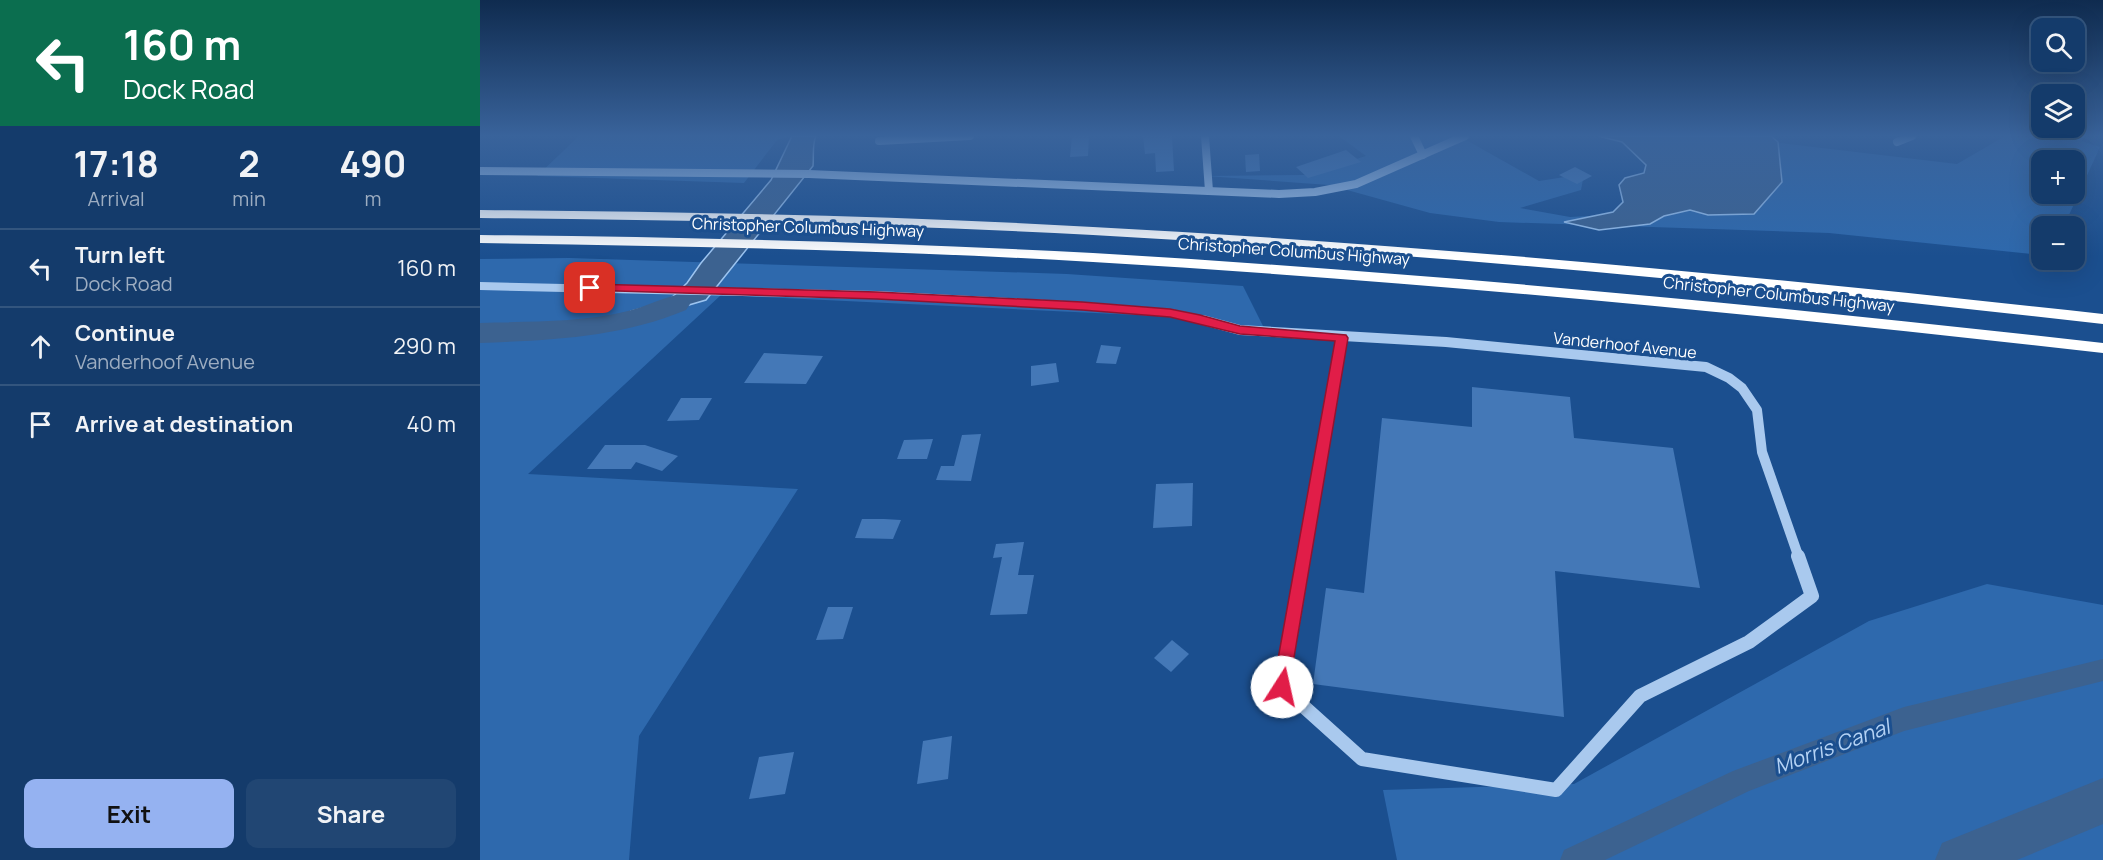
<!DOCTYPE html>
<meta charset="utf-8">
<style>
:root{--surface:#143b6b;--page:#214673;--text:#f1f3f6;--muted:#9dadc1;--line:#33557e;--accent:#95b2f1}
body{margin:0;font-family:Manrope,sans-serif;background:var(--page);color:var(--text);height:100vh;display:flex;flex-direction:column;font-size:22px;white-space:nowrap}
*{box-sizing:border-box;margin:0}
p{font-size:20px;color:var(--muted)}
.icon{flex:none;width:33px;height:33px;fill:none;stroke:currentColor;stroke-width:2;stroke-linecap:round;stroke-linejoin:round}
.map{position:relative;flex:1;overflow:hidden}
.side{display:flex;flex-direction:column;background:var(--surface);width:480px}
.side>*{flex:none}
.banner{background:#0b6e4f;color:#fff;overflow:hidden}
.controls{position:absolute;left:1551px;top:18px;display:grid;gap:12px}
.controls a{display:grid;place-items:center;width:54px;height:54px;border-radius:12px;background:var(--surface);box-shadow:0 6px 24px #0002,0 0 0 2px var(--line);font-size:30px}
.pin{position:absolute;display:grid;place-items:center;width:51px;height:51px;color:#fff;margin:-26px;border-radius:12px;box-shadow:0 3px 9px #0006}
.me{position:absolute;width:66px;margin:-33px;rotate:10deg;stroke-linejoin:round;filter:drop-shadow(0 0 4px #0008)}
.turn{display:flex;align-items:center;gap:21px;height:126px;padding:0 24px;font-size:27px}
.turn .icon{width:78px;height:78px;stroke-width:2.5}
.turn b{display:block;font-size:42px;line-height:51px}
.eta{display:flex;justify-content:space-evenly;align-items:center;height:102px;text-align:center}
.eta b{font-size:36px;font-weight:700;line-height:42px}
.primary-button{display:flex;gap:12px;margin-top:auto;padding:12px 24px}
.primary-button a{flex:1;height:69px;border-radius:12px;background:var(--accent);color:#111;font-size:24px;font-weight:700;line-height:69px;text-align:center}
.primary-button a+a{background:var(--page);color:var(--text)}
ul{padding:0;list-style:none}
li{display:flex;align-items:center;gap:18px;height:78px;padding:0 24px;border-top:2px solid var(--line)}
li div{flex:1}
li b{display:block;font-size:22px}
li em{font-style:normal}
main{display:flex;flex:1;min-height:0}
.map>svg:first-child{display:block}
</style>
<main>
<section class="side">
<div class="banner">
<div class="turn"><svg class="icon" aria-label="left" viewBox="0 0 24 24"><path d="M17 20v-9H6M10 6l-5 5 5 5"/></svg><div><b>160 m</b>Dock Road</div></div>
</div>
<div class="eta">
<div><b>17:18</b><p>Arrival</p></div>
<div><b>2</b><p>min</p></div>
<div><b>490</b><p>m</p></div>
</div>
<ul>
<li><svg class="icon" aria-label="left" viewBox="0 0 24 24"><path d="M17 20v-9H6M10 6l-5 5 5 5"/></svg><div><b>Turn left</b><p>Dock Road</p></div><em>160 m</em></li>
<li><svg class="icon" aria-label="ahead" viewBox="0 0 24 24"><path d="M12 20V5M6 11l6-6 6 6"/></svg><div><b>Continue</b><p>Vanderhoof Avenue</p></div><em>290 m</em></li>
<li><svg class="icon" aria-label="arrive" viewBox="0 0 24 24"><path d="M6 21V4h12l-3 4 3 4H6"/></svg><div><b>Arrive at destination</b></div><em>40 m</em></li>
</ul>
<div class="primary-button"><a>Exit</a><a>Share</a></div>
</section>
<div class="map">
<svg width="1623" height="860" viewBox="0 0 1623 860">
<rect width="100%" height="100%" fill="#1b4f8f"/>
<g fill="#2e69ad" fill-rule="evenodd">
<polygon points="99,136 311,136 297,140 264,183 57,176"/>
<path d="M859 136H979L1059 181 1104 174 1101 190 1040 208 1090 217 1145 214 1274 140 1477 164 1525 136 1564 138V136H1607L1601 141 1620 147 1584 226H1562L1561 255 1349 233 1019 222 950 213 849 185 726 176 824 175 886 156ZM1562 160H1594V194H1562Z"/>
<polygon points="89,258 587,274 763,286 786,332 699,317 241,295 48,474 318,489 159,736 149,860 0,860 0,259"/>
<polygon points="1507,584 1623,605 1623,860 917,860 903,790 1094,784 1389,621"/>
</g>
<g fill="#3c6290" stroke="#9cc4f0" stroke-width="1.5">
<path d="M312 136H336C332 144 334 156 333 166L226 300 154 321 151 311 187 302 207 283 221 263 291 180Z"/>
<polygon points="1118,136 1291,136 1298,142 1302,182 1274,214 1228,215 1210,210 1184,216 1170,224 1119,230 1084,222 1133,212 1143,202 1139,185 1145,178 1164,173 1166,165 1142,142"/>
</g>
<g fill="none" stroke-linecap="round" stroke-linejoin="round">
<polygon fill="#3c6290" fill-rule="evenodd" points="1623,659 1623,681 1424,731 1269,791 1125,860 1080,860 1084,850 1253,771 1424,707"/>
<g fill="#3c6290" fill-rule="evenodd">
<path d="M196 295 206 298 210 304 206 310C139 338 71 340 0 343V323C49 321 100 323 148 311 164 307 180 299 196 295Z"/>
<polygon points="1623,778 1623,824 1537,860 1455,860 1462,843"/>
</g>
</g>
<g fill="#4478b7">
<polygon points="592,136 609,136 608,156 590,157"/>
<polygon points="663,136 692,136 694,171 676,172 675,153 665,154"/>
<polygon points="866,150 881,162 828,178 816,167"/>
<polygon points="779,154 780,171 766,172 765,155"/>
<polygon points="1095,167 1112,176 1097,184 1079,175"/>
<polygon points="621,345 641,347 636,364 616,363"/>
<polygon points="284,353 343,356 326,384 264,383"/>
<polygon points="576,363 579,382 551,386 551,366"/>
<polygon points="992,387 1090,397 1094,438 1193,448 1220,588 1075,571 1084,717 833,684 846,588 884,593 902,418 992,427"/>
<polygon points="201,398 232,398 219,420 187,421"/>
<polygon points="501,434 491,481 456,480 461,466 474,466 482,435"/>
<polygon points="453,439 447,459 417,459 424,440"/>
<polygon points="125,445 165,445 198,456 182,471 156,462 151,469 107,469"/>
<polygon points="713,483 712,526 673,528 676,484"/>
<polygon points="382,519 404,519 421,520 413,539 375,538"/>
<polygon points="544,542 538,575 554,575 547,614 510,615 522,557 513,558 516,544"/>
<polygon points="348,607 373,607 363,639 336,640"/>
<polygon points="692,640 709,654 691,672 674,658"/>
<polygon points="472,736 468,779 437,784 443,741"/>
<polygon points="314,752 305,794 269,799 279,757"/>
</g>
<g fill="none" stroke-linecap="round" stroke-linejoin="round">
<g stroke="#a9c9ee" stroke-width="8">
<polyline points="725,136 729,191"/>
<polyline points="934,136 943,155"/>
<polyline points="399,141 490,136"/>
<polyline points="1417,142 1432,136"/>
<polyline points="0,171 329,174 799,194 835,192 876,184 985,136"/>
<polyline points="0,286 397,295 602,306 690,313 728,321"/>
</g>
<g stroke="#a9c9ee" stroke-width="10">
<polyline points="723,320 760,330 966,342 1226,367 1249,378 1262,388 1277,410 1282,452 1319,558"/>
<polyline points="824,558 862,338"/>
</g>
<polyline stroke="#a9c9ee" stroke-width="14" points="824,556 802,687 882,759 1076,790 1160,696 1269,642 1332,596 1318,556"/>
<g fill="#fff" fill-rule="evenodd">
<path d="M0 210C204 212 409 215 613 227 951 245 1287 277 1623 314V324C1287 286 951 254 613 235 409 224 204 220 0 218Z"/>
<path d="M0 235C204 237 409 242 613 253 951 273 1287 305 1623 343V353C1287 315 951 282 613 262 409 250 204 246 0 243Z"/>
</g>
</g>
<linearGradient id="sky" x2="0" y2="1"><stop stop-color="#0f2b4f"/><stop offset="0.53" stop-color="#39639b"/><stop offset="1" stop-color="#39639b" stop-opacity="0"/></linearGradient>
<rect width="1623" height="256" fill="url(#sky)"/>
<polygon fill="#e11d48" stroke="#92132f" stroke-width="1.5" points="110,284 397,292 602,302 690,309 720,315 760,326 866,335 868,338 808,693 802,695 796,693 793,687 855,341 760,334 690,317 602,310 397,299 105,290 104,288"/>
<g text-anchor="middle" stroke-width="6" stroke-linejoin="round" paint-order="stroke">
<g font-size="16" fill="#fff" stroke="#1b4f8f">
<text transform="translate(328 227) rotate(2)" y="6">Christopher Columbus Highway</text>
<text transform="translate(814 251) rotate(4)" y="6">Christopher Columbus Highway</text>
<text transform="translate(1299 294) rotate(6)" y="6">Christopher Columbus Highway</text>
<text transform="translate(1145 345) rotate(6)" y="6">Vanderhoof Avenue</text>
</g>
<g font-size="21" font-style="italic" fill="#b5d3f5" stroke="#1b4f8f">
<text transform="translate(1352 747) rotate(-20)" y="7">Morris Canal</text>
</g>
</g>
</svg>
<div class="controls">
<a><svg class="icon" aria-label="search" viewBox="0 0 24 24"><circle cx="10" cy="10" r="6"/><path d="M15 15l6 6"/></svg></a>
<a><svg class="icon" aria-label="layers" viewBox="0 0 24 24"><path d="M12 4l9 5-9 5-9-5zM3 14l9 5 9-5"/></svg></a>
<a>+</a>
<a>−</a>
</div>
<div class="pin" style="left:110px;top:288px;background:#d93025"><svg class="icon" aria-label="arrive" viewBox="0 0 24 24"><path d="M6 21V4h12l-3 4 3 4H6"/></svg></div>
<svg class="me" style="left:802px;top:687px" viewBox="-20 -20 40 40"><circle r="19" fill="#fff"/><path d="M0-13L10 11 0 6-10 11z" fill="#e11d48"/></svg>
</div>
</main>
